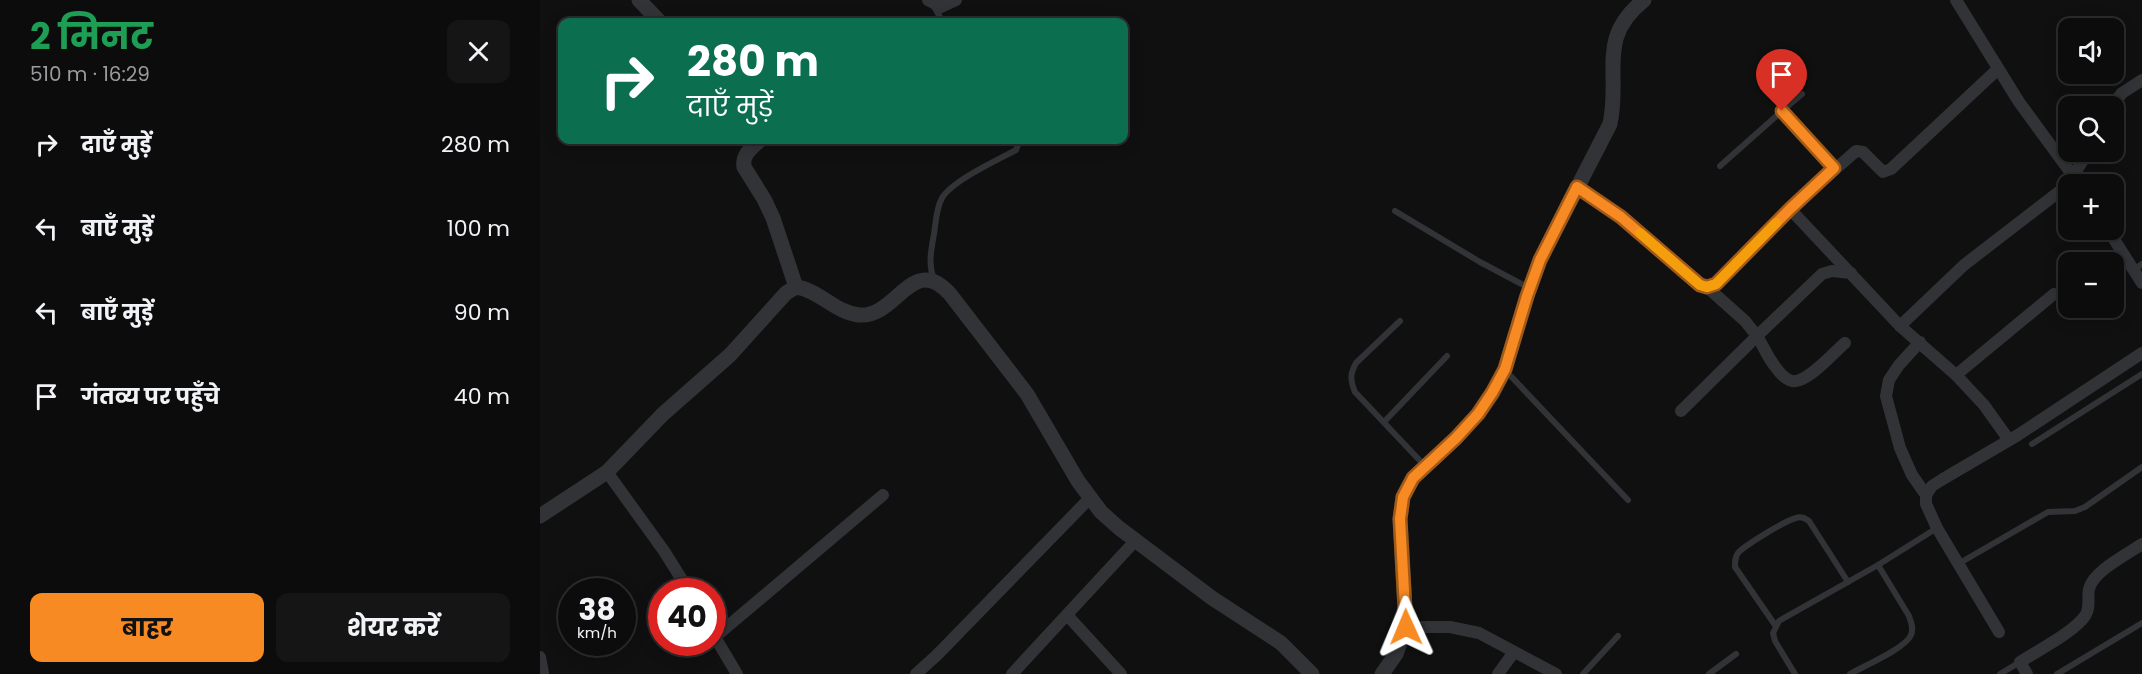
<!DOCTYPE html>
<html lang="hi">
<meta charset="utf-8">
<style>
:root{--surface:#0c0c0d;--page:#151516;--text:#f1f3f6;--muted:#9a9b9d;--line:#2c2c2e;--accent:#f78a23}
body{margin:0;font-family:Poppins,"Noto Sans Devanagari",sans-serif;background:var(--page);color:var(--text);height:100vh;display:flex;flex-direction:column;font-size:22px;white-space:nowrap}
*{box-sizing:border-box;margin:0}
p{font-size:20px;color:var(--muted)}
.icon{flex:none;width:33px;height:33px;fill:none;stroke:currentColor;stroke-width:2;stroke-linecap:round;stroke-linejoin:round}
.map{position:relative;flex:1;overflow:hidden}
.side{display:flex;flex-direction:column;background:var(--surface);width:540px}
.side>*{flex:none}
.hud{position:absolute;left:18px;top:18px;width:570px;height:126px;border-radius:12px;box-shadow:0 3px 15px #0003,0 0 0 2px var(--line);background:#0b6e4f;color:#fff;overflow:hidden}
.tools{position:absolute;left:1518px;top:18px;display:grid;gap:12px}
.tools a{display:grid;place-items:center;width:66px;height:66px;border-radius:12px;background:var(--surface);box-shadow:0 3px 15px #0003,0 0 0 2px var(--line);font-size:30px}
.speed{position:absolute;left:18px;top:578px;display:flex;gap:12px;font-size:30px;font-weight:700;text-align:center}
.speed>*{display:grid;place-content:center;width:78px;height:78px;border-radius:50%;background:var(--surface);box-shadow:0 3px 15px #0003,0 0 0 2px var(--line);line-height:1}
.speed small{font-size:15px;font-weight:400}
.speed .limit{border:9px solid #d22;background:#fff;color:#111}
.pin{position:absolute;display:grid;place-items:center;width:51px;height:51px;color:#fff;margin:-62px -26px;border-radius:50% 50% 50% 0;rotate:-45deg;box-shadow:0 0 6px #0007}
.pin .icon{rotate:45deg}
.me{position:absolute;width:66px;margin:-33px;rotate:359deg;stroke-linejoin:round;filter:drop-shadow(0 0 4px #0008)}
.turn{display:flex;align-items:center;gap:21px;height:126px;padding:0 30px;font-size:27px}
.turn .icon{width:78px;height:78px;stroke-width:2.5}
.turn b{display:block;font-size:42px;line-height:51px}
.round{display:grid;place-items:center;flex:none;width:63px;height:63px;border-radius:12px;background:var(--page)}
.summary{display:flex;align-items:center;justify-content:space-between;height:102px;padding:0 30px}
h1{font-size:36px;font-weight:700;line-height:45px;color:#1e9e55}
.cta{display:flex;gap:12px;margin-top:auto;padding:12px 30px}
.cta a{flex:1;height:69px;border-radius:12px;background:var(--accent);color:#111;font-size:24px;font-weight:700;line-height:69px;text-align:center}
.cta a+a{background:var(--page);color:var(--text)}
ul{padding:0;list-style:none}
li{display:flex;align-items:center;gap:18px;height:84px;padding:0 30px}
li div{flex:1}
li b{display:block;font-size:22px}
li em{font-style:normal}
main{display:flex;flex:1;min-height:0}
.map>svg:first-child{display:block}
</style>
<main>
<section class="side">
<div class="summary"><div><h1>2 मिनट</h1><p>510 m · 16:29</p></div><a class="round"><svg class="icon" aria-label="close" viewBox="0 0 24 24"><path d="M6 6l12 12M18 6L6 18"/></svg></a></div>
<ul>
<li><svg class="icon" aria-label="right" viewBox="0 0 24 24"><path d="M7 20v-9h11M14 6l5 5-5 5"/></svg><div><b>दाएँ मुड़ें</b></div><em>280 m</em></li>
<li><svg class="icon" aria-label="left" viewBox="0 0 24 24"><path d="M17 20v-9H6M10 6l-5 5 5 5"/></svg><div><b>बाएँ मुड़ें</b></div><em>100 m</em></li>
<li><svg class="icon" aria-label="left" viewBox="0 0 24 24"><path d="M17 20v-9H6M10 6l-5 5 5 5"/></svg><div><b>बाएँ मुड़ें</b></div><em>90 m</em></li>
<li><svg class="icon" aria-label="arrive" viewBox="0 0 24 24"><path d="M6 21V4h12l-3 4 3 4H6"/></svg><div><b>गंतव्य पर पहुँचे</b></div><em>40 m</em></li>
</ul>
<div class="cta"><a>बाहर</a><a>शेयर करें</a></div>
</section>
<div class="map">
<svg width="1602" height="674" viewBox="0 0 1602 674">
<rect width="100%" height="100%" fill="#101011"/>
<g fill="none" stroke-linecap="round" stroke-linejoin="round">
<g stroke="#313336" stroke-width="6">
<polyline points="393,5 403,22"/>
<polyline points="1242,111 1262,94"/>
<polyline points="1180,166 1242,111 1294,168"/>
<polyline points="855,211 940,262 989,288"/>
<polyline points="1594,270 1602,264"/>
<path d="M394 280C388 264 391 251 394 234 396 222 396 209 402 198 412 181 457 160 476 150L480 140"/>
<path d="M860 321 816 363C810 374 810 380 815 392L885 466"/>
<polyline points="965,370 1088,500"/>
<polyline points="844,422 907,356"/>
<polyline points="1492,444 1602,374"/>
<polyline points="1418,564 1508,512 1535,511 1545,507 1602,467"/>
<path d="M1235 625 1195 567C1195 561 1195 557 1198 553 1204 546 1246 520 1256 518 1261 516 1265 518 1269 521L1308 582"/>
<polyline points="1043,674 1078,636"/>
<polyline points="1169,674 1196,654"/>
<polyline points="1255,674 1235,641 1233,633 1239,621 1338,565 1397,528"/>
<path d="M1310 674C1324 666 1366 648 1371 635 1374 628 1371 622 1369 616L1338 565"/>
<polyline points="1460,674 1480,662"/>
<polyline points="1517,674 1602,623"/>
</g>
<g stroke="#313336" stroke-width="12">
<polyline points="388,0 401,7 416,0"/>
<polyline points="1416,0 1479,102 1539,184"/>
<polyline points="1572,106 1582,93 1602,80"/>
<polyline points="1037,187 1081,217 1160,285 1167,287 1176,284 1250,209 1360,326 1416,375 1444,405 1469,440"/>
<polyline points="1250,209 1316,151 1323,152 1343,172 1351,169 1458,69"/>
<polyline points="1568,230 1602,283"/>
<polyline points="1167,287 1205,321 1217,336 1282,274 1292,271 1311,273"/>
<polyline points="1360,326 1424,265 1520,191 1533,176 1548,152"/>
<polyline points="1380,342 1359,365 1349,380 1346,396 1360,448 1372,475 1386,495"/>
<polyline points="1416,375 1514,294"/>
<path d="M1141 411 1217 336C1223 345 1227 356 1234 365 1238 371 1244 379 1252 381 1267 384 1294 352 1305 343"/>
<polyline points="67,472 124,551 149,591"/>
<polyline points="527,615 581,674"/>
<polyline points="866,627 910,627 939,633 1016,674"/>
<polyline points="172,632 197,674"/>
<polyline points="1459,632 1397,528 1386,504 1386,495 1392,486 1403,479 1478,435 1602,353"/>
<polyline points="175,637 343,495"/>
<polyline points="0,657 3,673"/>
<polyline points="376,674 397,655 550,498"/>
<polyline points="472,674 596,540"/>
<polyline points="958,674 974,652"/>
<path d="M1487 674 1480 662C1497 651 1534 632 1545 616 1551 607 1547 598 1549 589 1553 571 1588 554 1602 544"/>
</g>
<g stroke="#313336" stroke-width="15">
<polyline points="99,0 120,22"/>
<path d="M220 140C212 148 202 154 204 167L224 199 233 218 256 287"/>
<path d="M0 516 67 472 123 414 190 355 246 293 256 287C279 290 296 313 319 315 357 318 372 252 410 294L487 394 538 481 561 512 579 528 672 598 741 643 772 674"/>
<path d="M842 674 856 654 866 627 860 519 863 497 873 478 916 438 938 414 953 393 965 369 987 296 1000 260 1070 124C1081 73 1056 38 1104 0"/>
</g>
</g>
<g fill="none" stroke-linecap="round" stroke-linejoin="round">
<g stroke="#a15a17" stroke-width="15">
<polyline id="route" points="866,627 860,519 863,497 873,478 916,438 938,414 952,393 965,369 987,296 1000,260 1037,187 1081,217 1160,285 1167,287 1176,284 1250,209 1294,168 1242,111"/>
</g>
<use href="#route" stroke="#f78a23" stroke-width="10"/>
<polyline stroke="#f59e0b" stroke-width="10" points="1100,233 1160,285 1167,287 1176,284 1236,223"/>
</g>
</svg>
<div class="tools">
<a><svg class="icon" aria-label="sound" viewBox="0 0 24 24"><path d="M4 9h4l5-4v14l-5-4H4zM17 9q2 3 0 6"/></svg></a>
<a><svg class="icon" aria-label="search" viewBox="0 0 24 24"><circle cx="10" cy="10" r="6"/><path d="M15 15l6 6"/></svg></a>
<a>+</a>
<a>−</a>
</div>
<div class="speed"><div>38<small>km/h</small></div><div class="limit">40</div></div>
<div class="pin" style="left:1242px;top:111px;background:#d93025"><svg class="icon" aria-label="arrive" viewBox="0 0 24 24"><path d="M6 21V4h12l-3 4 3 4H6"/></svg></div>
<svg class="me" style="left:866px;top:627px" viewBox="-20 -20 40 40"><path d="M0-17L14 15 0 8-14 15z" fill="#f78a23" stroke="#fff" stroke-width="4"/></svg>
<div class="hud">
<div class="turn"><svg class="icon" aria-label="right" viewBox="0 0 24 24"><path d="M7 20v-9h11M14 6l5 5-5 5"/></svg><div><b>280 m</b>दाएँ मुड़ें</div></div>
</div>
</div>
</main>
